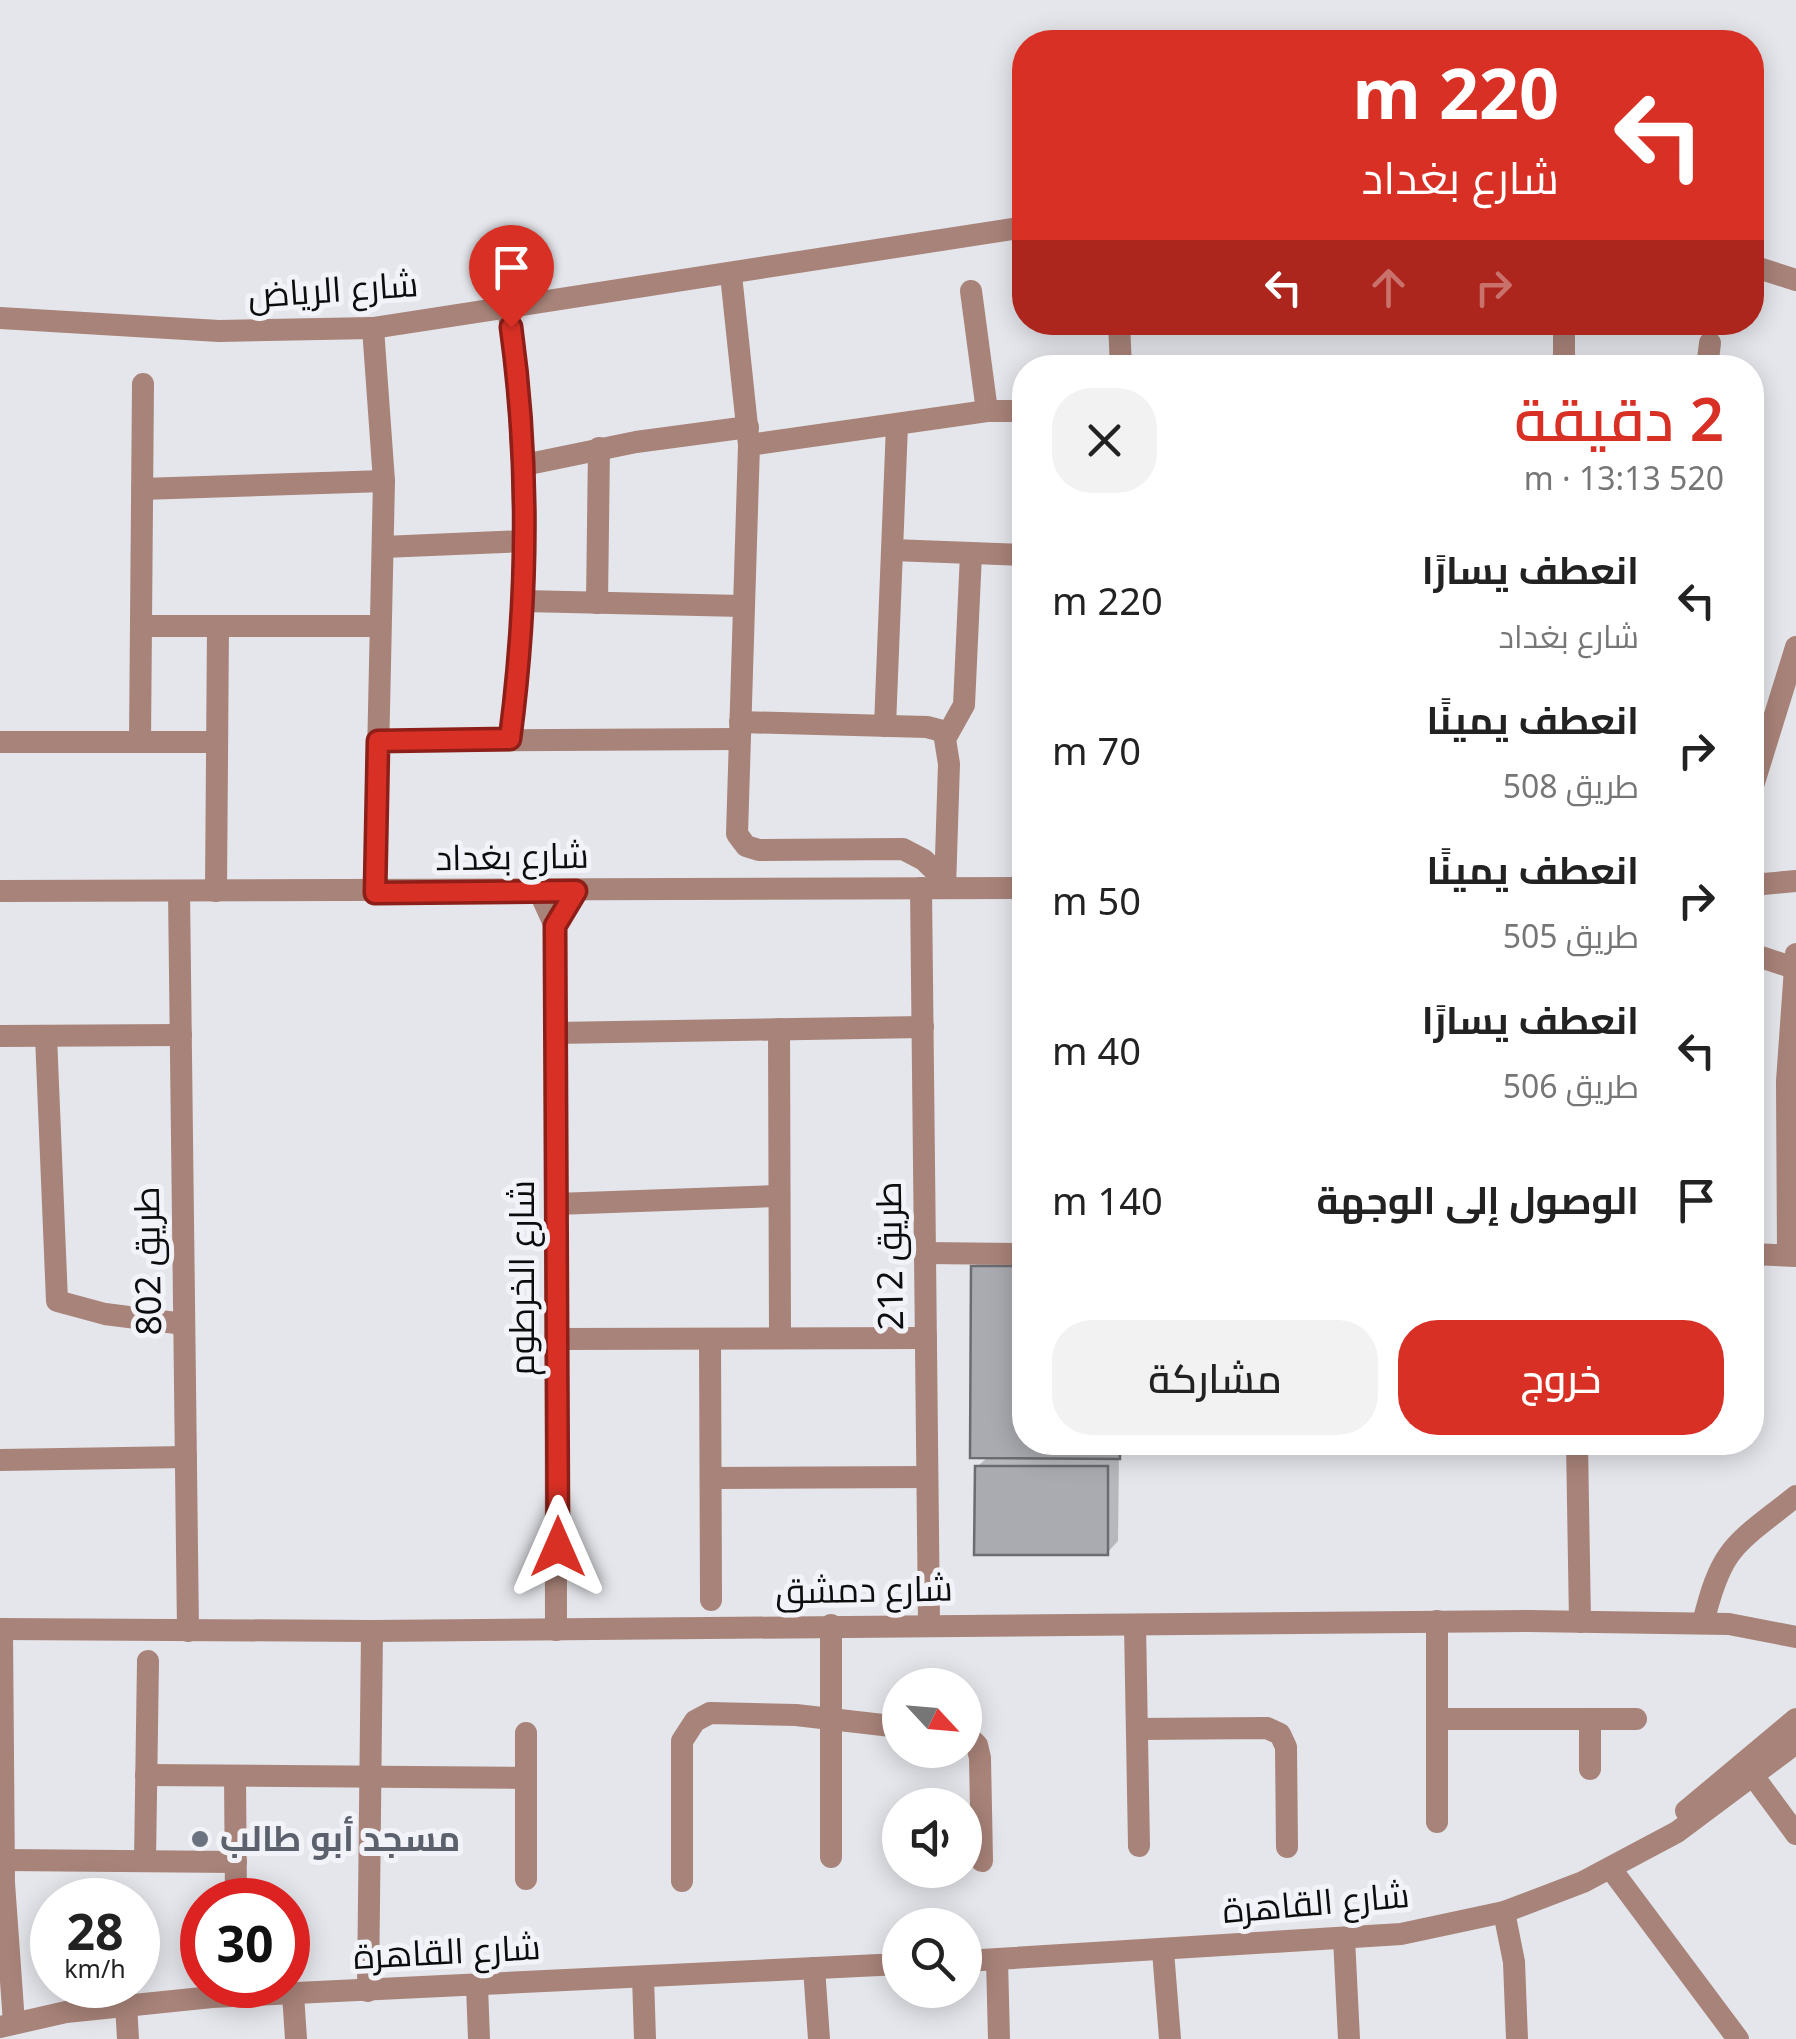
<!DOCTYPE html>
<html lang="ar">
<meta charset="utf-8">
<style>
:root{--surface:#fff;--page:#f2f2f2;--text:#222;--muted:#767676;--accent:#d93025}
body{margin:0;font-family:"Noto Sans",Cairo,sans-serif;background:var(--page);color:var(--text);direction:rtl;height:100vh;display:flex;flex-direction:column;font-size:38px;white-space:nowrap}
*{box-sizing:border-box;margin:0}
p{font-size:32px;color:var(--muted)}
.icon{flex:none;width:55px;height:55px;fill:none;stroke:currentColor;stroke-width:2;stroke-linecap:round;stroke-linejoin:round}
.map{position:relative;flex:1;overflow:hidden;direction:ltr}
.sheet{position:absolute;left:1012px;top:355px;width:752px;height:1100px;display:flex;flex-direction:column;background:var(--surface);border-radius:40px;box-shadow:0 5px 25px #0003;direction:rtl}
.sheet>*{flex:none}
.guide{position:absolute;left:1012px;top:30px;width:752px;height:305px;border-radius:40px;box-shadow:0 5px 25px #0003;direction:rtl;background:#d93025;color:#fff;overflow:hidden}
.needle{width:65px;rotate:116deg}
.buttons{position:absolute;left:882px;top:1668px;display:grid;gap:20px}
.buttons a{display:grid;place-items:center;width:100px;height:100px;border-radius:50%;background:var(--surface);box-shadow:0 5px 25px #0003;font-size:50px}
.speed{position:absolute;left:30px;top:1878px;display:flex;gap:20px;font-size:50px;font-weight:700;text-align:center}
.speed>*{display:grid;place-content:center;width:130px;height:130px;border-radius:50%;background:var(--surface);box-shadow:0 5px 25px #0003;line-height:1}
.speed small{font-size:25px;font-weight:400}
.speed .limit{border:15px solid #d22;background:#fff;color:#111}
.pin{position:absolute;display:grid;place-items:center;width:85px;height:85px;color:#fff;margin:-102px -42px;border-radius:50% 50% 50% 0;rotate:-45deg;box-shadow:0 0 10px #0007}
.pin .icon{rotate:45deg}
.me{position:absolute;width:110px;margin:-55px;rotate:0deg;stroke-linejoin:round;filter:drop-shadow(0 0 8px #0008)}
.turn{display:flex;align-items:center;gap:35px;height:210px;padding:0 40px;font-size:45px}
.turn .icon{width:130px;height:130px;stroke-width:2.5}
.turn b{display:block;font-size:70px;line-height:85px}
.lanes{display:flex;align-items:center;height:95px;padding:0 40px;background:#0003;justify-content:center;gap:50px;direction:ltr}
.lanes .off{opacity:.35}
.round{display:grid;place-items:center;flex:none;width:105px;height:105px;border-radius:40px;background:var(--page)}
.summary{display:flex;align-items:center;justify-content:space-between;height:170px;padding:0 40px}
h1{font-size:60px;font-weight:600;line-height:75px;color:var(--accent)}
.cta{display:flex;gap:20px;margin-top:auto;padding:20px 40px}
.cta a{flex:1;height:115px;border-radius:40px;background:var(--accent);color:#fff;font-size:40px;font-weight:600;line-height:115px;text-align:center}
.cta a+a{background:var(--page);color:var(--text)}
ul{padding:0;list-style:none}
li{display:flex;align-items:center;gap:30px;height:150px;padding:0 40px}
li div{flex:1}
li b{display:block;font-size:38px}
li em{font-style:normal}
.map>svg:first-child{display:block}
</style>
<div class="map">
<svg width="1796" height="2039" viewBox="0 0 1796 2039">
<rect width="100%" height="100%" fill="#e4e6eb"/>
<polygon fill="#0003" points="986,1255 1025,1256 1025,1442 1131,1442 1119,1456 1118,1541 1107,1553 977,1467 989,1456 974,1267"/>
<g fill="#a9abb0" stroke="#6b6c71" stroke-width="2.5">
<polygon points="971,1266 1025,1266 1025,1442 1120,1442 1120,1459 970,1458"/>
<polygon points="975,1466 1108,1466 1108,1555 974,1555"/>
</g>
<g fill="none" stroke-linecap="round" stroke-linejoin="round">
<g stroke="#a88379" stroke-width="22">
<polyline points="1752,266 1796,280"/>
<polyline points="731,275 749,445 737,834 746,846 759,850 903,849 924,860 945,881"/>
<polyline points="971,291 987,411"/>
<path d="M508 307C528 452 528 594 511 739"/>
<polyline points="0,318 219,331 373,328 1025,227"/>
<polyline points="1119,322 1121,368"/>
<polyline points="373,328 384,481 375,893"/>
<polyline points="1564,368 1564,322"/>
<polyline points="1707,368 1710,343"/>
<polyline points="749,445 987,411 1025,411"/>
<polyline points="524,465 636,442 748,427"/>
<polyline points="142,489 384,481"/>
<polyline points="383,547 525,541"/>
<polyline points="892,550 1025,555"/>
<polyline points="524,601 742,606"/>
<polyline points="597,603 599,448"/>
<polyline points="141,626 379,626"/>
<polyline points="740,722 927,727 946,732"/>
<polyline points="885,726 897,425"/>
<polyline points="377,741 739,739"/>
<polyline points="0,742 217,742"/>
<polyline points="140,742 143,384"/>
<polyline points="1752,789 1796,647"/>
<polyline points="1752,885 1796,881"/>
<polyline points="921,888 929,1623"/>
<polyline points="945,888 949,764 945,739 964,705 971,554"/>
<polyline points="0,891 1025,888"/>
<polyline points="179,891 188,1631"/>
<polyline points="216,891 218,626"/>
<polyline points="539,891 555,926 556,1630"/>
<polyline points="1752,954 1794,968"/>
<polyline points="779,1029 780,1338"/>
<polyline points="555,1033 923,1027"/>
<polyline points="0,1036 181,1035"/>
<polyline points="46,1036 57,1301 105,1314 184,1324"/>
<polyline points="556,1204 779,1196"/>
<polyline points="925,1253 1025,1254"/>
<polyline points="1752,1254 1796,1256"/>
<polyline points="1788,1255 1787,1081 1796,954"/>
<polyline points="557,1339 926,1338"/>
<polyline points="710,1339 711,1600"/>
<polyline points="1577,1442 1580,1622"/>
<polyline points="0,1460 186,1457"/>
<polyline points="711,1478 927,1477"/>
<polyline points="1437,1621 1437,1822"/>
<path d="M1703 1623C1722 1545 1735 1545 1796 1496"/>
<polyline points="831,1625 831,1857"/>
<polyline points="1135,1625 1139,1846"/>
<polyline points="0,1629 372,1631 1529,1621 1729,1624 1796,1637"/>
<polyline points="2,1629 4,1883 14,2023"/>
<polyline points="1438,1719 1636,1719"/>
<polyline points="1137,1729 1267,1728 1280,1734 1286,1747 1287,1847"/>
<polyline points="965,1733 977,1745 980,1758 982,1861"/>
<polyline points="1590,1769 1590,1719"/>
<polyline points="146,1775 526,1778"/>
<polyline points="235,1776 236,1900"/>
<polyline points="1754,1777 1796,1834"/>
<polyline points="1686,1811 1796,1719"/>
<polyline points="4,1860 236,1862"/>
<polyline points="145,1861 148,1661"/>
<polyline points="1611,1869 1738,2039"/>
<polyline points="526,1879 526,1733"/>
<polyline points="682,1881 682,1741 695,1721 710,1713 796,1715 900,1727"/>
<polyline points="1504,1912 1514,1962 1517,2039"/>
<polyline points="1344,1938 1349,2039"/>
<polyline points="1163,1951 1170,2039"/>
<polyline points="997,1960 999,2039"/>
<polyline points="965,1961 1401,1934 1504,1912 1583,1882 1677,1832 1796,1743"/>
<polyline points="814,1968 819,2039"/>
<polyline points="643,1977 645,2039"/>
<polyline points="477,1986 479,2039"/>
<polyline points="368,1991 372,1631"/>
<polyline points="293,1994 296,2039"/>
<polyline points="126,2004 128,2039"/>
<polyline points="0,2027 66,2012 212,1997 900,1964"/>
</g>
</g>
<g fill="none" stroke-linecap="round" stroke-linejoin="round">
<g stroke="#8d1f18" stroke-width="25">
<path id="route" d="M511 327C530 465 528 601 510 739L378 741 375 893 576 891 555 926 558 1547"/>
</g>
<use href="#route" stroke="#d93025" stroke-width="18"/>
</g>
<circle fill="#6b7280" stroke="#f2f3f8" stroke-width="4" cx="200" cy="1839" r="10"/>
<g text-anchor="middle" stroke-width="10" stroke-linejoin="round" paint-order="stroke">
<g font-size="35" fill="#0c0d0e" stroke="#f2f3f8">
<text transform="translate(333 290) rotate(-4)" y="12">شارع الرياض</text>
<text transform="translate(512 857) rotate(-1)" y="12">شارع بغداد</text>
<text transform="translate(890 1256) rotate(-91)" y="12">طريق 212</text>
<text transform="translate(148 1261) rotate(-91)" y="12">طريق 802</text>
<text transform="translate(522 1278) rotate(-90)" y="12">شارع الخرطوم</text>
<text transform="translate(864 1590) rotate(-1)" y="12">شارع دمشق</text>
<text transform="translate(1316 1903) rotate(-5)" y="12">شارع القاهرة</text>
<text transform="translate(447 1952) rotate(-3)" y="12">شارع القاهرة</text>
</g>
<g font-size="35" font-weight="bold" fill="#5b616d" stroke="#f2f3f8" text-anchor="start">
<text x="220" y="1851">مسجد أبو طالب</text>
</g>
</g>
</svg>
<div class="buttons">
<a><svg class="needle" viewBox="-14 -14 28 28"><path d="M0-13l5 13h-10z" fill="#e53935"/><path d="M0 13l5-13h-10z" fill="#767676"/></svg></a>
<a><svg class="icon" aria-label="sound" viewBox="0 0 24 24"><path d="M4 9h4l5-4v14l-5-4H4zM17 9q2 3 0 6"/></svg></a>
<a><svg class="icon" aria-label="search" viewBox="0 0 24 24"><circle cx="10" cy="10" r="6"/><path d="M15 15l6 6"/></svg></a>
</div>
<div class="speed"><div>28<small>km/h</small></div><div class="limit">30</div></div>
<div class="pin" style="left:511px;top:327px;background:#d93025"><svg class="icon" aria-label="arrive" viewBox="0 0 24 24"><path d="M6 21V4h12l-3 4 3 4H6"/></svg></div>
<svg class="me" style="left:558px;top:1547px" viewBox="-20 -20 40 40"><path d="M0-17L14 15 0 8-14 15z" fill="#d93025" stroke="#fff" stroke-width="4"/></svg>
<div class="guide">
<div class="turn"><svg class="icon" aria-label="left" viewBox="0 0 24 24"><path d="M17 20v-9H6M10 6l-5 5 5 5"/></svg><div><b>220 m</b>شارع بغداد</div></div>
<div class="lanes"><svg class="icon" aria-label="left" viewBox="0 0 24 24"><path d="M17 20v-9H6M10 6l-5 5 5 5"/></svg><svg class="icon off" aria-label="ahead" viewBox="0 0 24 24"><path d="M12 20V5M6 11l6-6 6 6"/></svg><svg class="icon off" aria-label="right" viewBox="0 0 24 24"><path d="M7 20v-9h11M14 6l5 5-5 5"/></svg></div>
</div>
<section class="sheet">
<div class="summary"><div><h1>2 دقيقة</h1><p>520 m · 13:13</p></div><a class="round"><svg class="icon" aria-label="close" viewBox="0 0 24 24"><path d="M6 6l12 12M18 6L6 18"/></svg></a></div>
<ul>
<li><svg class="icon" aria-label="left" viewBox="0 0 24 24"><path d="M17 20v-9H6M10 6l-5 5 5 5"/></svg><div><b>انعطف يسارًا</b><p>شارع بغداد</p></div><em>220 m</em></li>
<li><svg class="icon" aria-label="right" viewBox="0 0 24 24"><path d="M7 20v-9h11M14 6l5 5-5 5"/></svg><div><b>انعطف يمينًا</b><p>طريق 508</p></div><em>70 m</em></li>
<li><svg class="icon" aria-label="right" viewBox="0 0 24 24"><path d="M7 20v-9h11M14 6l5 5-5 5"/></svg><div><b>انعطف يمينًا</b><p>طريق 505</p></div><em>50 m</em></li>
<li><svg class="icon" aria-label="left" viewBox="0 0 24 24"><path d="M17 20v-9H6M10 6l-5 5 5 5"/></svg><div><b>انعطف يسارًا</b><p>طريق 506</p></div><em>40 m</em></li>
<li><svg class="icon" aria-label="arrive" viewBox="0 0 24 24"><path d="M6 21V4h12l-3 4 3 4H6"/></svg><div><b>الوصول إلى الوجهة</b></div><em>140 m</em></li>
</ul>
<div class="cta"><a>خروج</a><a>مشاركة</a></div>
</section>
</div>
